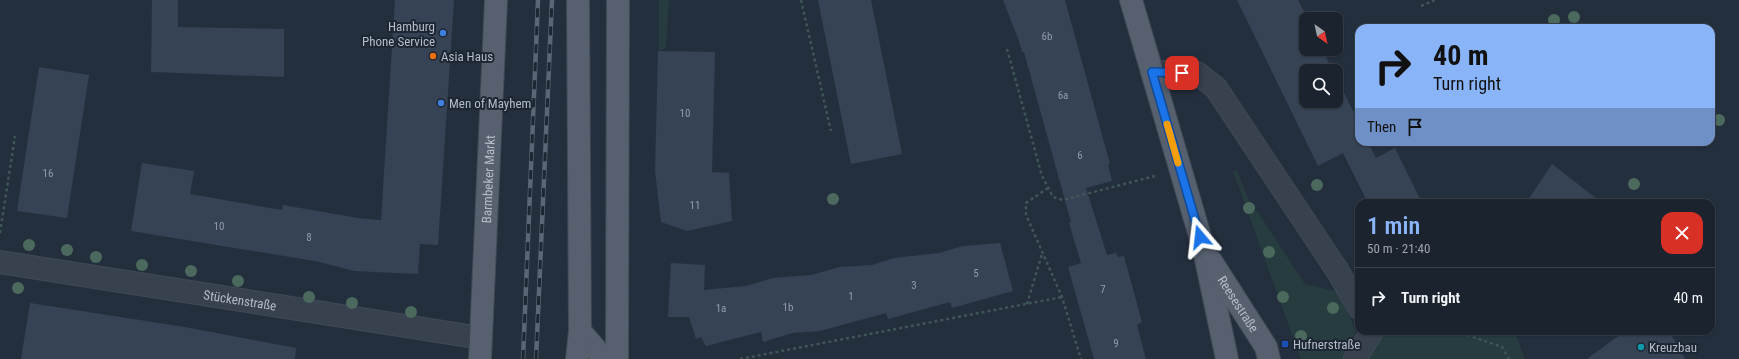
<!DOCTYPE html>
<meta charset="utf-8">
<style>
:root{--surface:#1b232e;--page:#282f3a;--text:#f1f3f6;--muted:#a0a4aa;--line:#39404a;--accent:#8ab4f8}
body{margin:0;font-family:"Roboto Condensed",sans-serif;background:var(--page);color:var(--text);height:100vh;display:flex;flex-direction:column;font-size:15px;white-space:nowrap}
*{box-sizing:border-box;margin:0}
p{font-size:13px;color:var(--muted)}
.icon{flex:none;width:22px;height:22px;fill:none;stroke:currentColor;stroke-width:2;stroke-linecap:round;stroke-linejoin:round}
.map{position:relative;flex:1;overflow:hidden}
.sheet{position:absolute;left:1355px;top:199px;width:360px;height:136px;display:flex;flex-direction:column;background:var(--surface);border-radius:12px;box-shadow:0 1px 3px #0004,0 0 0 1px var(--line)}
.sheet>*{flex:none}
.guide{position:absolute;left:1355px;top:24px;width:360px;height:122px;border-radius:12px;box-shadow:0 1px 3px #0004,0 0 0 1px var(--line);background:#8ab4f8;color:#111;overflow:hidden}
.needle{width:26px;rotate:147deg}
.tools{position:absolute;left:1299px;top:12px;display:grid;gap:8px}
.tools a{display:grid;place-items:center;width:44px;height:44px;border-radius:8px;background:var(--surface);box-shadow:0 1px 3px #0004,0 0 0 1px var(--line);font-size:20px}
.pin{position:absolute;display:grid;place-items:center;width:34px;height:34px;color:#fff;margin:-17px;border-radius:8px;box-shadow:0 2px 6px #0006}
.me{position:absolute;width:44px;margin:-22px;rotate:343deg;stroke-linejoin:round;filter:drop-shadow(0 0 3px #0008)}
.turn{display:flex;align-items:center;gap:14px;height:84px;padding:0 12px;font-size:18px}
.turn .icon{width:52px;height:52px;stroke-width:2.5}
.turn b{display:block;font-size:28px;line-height:34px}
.then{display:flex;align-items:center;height:38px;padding:0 12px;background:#0003;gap:8px;font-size:15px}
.round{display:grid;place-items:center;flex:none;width:42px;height:42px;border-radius:12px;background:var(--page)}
.head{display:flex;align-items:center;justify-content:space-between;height:68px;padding:0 12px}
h1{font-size:24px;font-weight:600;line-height:30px;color:var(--accent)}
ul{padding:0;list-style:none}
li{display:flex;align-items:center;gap:12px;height:60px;padding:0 12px;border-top:1px solid var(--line)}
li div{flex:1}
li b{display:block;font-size:15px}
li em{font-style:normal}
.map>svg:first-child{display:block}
</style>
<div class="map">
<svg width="1739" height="359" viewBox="0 0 1739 359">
<rect width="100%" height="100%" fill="#242f3e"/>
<g fill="#263c3f">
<polygon points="659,0 669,0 666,48 659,50"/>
<polygon points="1233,171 1237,171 1252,208 1257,211 1305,284 1338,292 1356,331 1348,353 1342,359 1301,359"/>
<polygon points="1372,331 1514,331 1525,359 1355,359"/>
</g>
<g fill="#364354">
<polygon points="152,0 178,0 178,27 284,29 284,77 151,72"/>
<polygon points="395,0 454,0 438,245 420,244 418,274 354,271 315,261 131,231 142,163 194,171 190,194 282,210 283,205 358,218 381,220"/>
<polygon points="818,0 871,0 902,154 851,164"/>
<polygon points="1003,0 1065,0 1110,164 1108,165 1112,181 1086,188 1107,255 1116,253 1118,257 1124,256 1142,322 1137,325 1146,359 1094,359 1068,267 1081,263 1069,223 1071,222 1024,52 1022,52 1019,41"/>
<polygon points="1237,0 1298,0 1308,19 1306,19 1306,49 1322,49 1333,71 1306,71 1306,101 1336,101 1336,77 1359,123 1359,142 1368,142 1376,158 1395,148 1422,203 1368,203 1343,153 1318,166"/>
<polygon points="658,51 715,52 712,172 729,173 732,221 687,231 661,222 655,171"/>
<polygon points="39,67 89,75 67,218 17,211"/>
<polygon points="1552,164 1602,203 1526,203"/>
<polygon points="1000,243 1013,291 952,308 950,302 888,319 886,313 820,331 793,333 763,342 761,332 706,346 701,337 696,339 689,317 668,317 671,263 705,265 704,290 746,286 773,278 811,275 840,267 872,265 894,258 939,253 963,246"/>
<polygon points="30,303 185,327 296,348 295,359 21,359"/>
<polygon points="1625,331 1669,331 1685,359 1587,359"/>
</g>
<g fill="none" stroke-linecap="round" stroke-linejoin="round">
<g stroke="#414a57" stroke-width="24">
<g id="minor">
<polyline points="1152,72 1197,73 1216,88 1337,270 1359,308"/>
<path id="s1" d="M0 262 481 338"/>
<polyline points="1355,359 1372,331"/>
</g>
</g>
<g stroke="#414a57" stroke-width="24">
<g id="major">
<polyline points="1131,0 1204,250 1227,359"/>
<path id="s2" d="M1211 261 1266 347 1269 359"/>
<polyline points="580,331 599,353 610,359"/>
<path id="s3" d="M480 359 496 0"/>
<polyline points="577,359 580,331 578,0"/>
<polyline points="617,359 618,0"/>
</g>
</g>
<g stroke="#3f5557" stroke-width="2.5" stroke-dasharray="3 3" stroke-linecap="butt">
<polyline points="801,0 831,131"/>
<polyline points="1421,6 1435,0"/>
<polyline points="1007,49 1042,176 1053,197 1063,200 1155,176"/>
<polyline points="1048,188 1026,203 1026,215 1062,297 1081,359"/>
<polyline points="0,233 15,136"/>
<polyline points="1027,304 1042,254"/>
<polyline points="1456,331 1502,347 1509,359"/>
<polyline points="740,359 1062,297"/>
</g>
<use href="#minor" stroke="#38414e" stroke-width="22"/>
<use href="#major" stroke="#56606e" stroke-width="22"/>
<g stroke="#5a6575" stroke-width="4.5">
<g id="rail">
<polyline points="523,359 538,0"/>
<polyline points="536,359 552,0"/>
</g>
</g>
<use href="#rail" stroke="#1d2633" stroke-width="3" stroke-dasharray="9" stroke-linecap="butt"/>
</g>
<g fill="#4b6a5d">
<circle cx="1574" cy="17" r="6"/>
<circle cx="1554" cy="20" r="6"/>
<circle cx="1719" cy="120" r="6"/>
<circle cx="1634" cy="184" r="6"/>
<circle cx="1317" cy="185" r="6"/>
<circle cx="833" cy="199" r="6"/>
<circle cx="1249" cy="208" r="6"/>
<circle cx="29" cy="245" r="6"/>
<circle cx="67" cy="250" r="6"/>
<circle cx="1269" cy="252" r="6"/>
<circle cx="96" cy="257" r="6"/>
<circle cx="142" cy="265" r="6"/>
<circle cx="191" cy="271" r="6"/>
<circle cx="238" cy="281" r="6"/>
<circle cx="18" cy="288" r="6"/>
<circle cx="309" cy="297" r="6"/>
<circle cx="1283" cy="297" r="6"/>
<circle cx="352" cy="303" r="6"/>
<circle cx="1333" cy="308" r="6"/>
<circle cx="411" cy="312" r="6"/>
<circle cx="1301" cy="336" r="6"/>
</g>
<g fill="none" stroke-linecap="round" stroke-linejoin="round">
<g stroke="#114b97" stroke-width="10">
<polyline id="route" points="1182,73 1152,72 1200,237"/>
</g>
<use href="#route" stroke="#1a73e8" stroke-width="7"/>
<polyline stroke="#f59e0b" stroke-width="7" points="1167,124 1178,163"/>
</g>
<g fill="#3f7fe0" stroke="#1d2633" stroke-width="1.5">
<circle cx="443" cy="33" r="4"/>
<circle cx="441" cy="103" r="4"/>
</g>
<circle fill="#e8710a" stroke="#1d2633" stroke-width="1.5" cx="433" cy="56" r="4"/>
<rect fill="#1a4fb4" stroke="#1d2633" stroke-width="1.5" x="1281" y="340" width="8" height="8" rx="2"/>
<circle fill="#0f9aa8" stroke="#1d2633" stroke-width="1.5" cx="1641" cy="347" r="4"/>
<g text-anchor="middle" stroke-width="4" stroke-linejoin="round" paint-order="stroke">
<g font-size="11" fill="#929caa">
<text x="1047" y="40">6b</text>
<text x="1063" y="99">6a</text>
<text x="685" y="117">10</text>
<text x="1080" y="159">6</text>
<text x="48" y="177">16</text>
<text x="695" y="209">11</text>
<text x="219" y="230">10</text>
<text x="309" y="241">8</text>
<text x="976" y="277">5</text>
<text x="914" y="289">3</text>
<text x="1103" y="293">7</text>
<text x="851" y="300">1</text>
<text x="788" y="311">1b</text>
<text x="721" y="312">1a</text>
<text x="1116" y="347">9</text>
</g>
<g font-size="13" fill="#b4bcc9" stroke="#1d2633" text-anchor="start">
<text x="435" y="31" text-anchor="end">Hamburg<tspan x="435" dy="15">Phone Service</tspan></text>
<text x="441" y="61">Asia Haus</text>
<text x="449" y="108">Men of Mayhem</text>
<text x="1293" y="349">Hufnerstraße</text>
<text x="1649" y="352">Kreuzbau</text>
</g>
<g font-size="13" fill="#b4bcc9" stroke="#1d2633">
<text dy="5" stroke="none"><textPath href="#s3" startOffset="180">Barmbeker Markt</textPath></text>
<text dy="5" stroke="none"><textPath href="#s1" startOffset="243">Stückenstraße</textPath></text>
<text dy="5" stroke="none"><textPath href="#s2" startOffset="51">Reesestraße</textPath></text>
</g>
</g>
</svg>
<div class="tools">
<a><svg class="needle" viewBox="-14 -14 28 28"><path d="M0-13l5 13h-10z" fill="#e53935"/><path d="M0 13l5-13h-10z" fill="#a0a4aa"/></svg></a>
<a><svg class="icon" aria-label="search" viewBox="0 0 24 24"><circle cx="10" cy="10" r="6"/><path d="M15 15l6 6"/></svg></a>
</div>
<div class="pin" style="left:1182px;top:73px;background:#d93025"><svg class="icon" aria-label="arrive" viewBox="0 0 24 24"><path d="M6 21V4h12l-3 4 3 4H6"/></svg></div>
<svg class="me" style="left:1200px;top:237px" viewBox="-20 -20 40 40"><path d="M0-17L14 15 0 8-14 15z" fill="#1a73e8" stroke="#fff" stroke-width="4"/></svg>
<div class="guide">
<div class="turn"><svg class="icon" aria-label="right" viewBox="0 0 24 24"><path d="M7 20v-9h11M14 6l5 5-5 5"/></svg><div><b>40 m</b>Turn right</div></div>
<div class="then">Then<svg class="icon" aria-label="arrive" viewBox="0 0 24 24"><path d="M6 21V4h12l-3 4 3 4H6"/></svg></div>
</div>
<section class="sheet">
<div class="head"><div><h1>1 min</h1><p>50 m · 21:40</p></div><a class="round" style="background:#d93025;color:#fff"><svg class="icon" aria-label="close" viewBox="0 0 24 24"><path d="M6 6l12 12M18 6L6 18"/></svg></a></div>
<ul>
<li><svg class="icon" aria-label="right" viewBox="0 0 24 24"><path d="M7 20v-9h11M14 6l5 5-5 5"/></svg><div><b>Turn right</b></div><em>40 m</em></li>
</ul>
</section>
</div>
